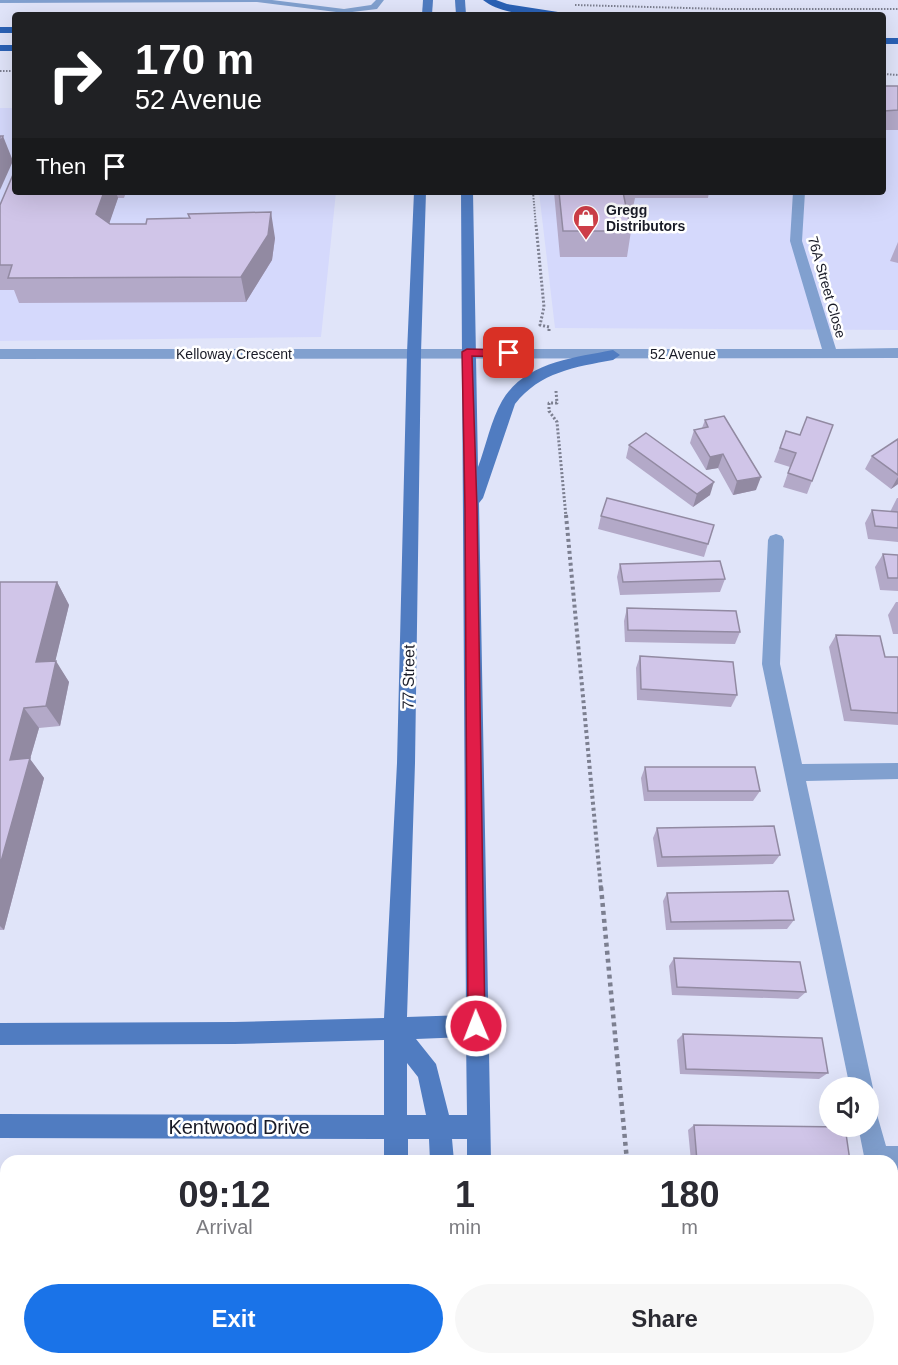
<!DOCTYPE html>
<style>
:root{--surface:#fff;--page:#f7f7f7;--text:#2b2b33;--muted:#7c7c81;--accent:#1a73e8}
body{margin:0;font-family:Arial,sans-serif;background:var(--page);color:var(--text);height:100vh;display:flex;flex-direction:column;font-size:22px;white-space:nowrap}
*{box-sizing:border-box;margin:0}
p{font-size:20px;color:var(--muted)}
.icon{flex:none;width:33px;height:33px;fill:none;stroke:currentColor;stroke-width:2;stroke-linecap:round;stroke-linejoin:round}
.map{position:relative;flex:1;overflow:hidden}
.panel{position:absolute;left:0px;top:1155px;width:898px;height:210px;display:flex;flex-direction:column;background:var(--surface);border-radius:18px 18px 0 0;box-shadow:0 6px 24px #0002}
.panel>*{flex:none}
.guide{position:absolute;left:12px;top:12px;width:874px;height:183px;border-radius:6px;box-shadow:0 6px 24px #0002;background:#202124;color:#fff;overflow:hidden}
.tools{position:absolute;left:819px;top:1077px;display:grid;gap:12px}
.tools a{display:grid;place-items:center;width:60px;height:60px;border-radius:50%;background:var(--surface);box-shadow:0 6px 24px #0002;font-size:30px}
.pin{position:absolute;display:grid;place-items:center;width:51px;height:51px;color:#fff;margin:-26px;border-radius:12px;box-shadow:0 3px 9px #0006}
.me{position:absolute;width:66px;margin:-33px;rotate:359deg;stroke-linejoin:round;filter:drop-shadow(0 0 4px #0008)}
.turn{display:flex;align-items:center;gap:21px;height:126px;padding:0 24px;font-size:27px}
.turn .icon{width:78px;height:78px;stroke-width:2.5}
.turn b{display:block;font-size:42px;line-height:51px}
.then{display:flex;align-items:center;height:57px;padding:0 24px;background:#0003;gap:12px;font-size:22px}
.eta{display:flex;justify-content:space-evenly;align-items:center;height:102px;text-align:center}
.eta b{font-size:36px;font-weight:600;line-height:42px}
.primary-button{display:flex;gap:12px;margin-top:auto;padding:12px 24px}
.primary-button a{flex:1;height:69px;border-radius:36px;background:var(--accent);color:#fff;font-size:24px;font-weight:600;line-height:69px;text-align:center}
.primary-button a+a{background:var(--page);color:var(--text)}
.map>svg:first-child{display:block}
</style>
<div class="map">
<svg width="898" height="1365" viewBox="0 0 898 1365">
<rect width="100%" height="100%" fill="#e0e4f9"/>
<g fill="#d5d9fc">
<polygon points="884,91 898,92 898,330 555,328 539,192 884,192"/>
<polygon points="0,108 15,108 15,192 336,192 321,337 0,341"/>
</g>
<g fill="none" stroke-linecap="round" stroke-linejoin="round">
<g stroke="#7c7f90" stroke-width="2" stroke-dasharray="1.5 1.5" stroke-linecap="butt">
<polyline points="575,5 724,9 898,9"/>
<polyline points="0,71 15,71"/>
<polyline points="884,74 898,75"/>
<polyline points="533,192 536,227"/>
</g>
<g stroke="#7c7f90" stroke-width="3" stroke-dasharray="2 2" stroke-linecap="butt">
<polyline points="536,225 544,307 540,325 549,327 549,333"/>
<polyline points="556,391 557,403 549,403 549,411 557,422 566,517"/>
</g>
<polyline stroke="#7c7f90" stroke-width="4" stroke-dasharray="3 3" stroke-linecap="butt" points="566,515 601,889"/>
<g stroke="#7c7f90" stroke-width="4.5" stroke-dasharray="4 4" stroke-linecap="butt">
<polyline points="601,887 627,1161"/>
<polyline points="646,1359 646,1365"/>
</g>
<g fill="#81a0cf" fill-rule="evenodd">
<polygon points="0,0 272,0 344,9 371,5 376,0 384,0 377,9 344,13 257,2 0,3"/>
<rect x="0" y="1235" width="6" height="20"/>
<polygon points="191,1359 213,1359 212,1365 190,1365"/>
</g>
<g fill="#81a0cf" fill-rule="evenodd">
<polygon points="793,192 805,192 802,241 836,349 898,348 898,358 0,359 0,349 822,349 790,241"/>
<polygon points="776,534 782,536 784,540 780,664 802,764 898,763 898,779 806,781 873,1088 868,1097 868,1088 850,1088 762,664 768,540 770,536"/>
<polygon points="868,1108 876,1111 886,1146 898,1146 898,1170 892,1170 892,1161 865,1161 858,1126 868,1126"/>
<polygon points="892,1217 898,1219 898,1265 892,1263"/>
</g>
<g fill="#507cc1" fill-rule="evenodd">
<polygon points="423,0 433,0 432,15 422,15"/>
<polygon points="455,0 465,0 466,15 456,15"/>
<path d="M414 192H426L421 353 415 763 407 1017 466 1015 461 192H473L478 467C486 446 491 420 502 401 525 362 573 358 613 350L620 355 613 360C575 367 540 372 515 404L483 498 479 503 491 1161H467V1139H452L454 1161H430L429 1139H408V1161H384V1139L0 1138V1114L384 1115V1040L234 1044 0 1045V1023L234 1022 384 1018 397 763 407 353ZM466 1037 467 1115H449L436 1064 416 1039ZM407 1063 418 1077 426 1115H407Z"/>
<polygon points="379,1359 405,1359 404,1365 378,1365"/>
<rect x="440" y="1359" width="26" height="6"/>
<polygon points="473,1359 499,1359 500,1365 474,1365"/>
</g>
<g fill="#2a61b5" fill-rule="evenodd">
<path d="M483 0H496L507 4 558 12 563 15C538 15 503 16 483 0Z"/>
<rect x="0" y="27" width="15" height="6"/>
<rect x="884" y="38" width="14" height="6"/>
<rect x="0" y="45" width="15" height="6"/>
</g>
</g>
<g fill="#b3a9c8">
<rect x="884" y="86" width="14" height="44"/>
<polygon points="15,192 126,192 124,198 118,198 109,223 110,224 146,224 189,218 188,214 275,238 272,260 246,302 19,303 14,290 0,290 0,205"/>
<polygon points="554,192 709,192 708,198 635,198 632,212 627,212 631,231 627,257 560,257"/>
<polygon points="898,242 898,263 890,261"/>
<polygon points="705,420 756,490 733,495 718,468 706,470 690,443 694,430 702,428"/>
<polygon points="786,431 800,435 812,481 807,494 783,487 790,467 774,462"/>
<polygon points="898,439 898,484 891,489 865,469 872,456"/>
<polygon points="629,445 710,495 693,507 626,458"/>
<polygon points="897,498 898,498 898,542 868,539 865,523 872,510 890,512"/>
<polygon points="601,516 708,544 704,557 598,529"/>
<polygon points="883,554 898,555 898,591 880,590 875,567"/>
<polygon points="620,564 725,579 720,592 620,595 617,577"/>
<polygon points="0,582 57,582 69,605 55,661 69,682 60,726 39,728 30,759 44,778 4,930 0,930"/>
<polygon points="896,602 898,602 898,634 893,634 888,615"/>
<polygon points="627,608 740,632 735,644 625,642 624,621"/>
<polygon points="836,635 885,657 898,657 898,725 844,721 829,647"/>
<polygon points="640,656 737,695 731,707 637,700 636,668"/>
<polygon points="645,767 760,791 753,801 644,801 641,778"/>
<polygon points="657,828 780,855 773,864 657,867 653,838"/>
<polygon points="667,893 794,920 787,929 666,930 663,901"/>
<polygon points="674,958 806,992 798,999 672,995 669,966"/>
<polygon points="683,1034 828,1073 819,1079 680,1074 677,1040"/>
<polygon points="694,1125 850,1161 691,1161 688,1130"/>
<polygon points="725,1359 889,1359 733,1363 725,1362"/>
</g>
<g fill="#928aa2">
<polygon points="3,136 13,161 0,190 0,143"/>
<polygon points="104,192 116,192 118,198 104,239 96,214"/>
<polygon points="271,212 275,238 272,260 246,302 241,277"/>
<polygon points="723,454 718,468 706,470 710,457"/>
<polygon points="761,477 756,490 733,495 737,481"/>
<polygon points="898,477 898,484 891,489"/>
<polygon points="714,482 710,495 693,507 697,494"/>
<polygon points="57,582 69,605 50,683 36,662"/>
<polygon points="56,661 69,682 60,726 46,706"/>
<polygon points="24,708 39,728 30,759 44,778 4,930 0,926 0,865 10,760"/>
</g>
<g fill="#d0c5e8" stroke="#928aa2" stroke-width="1.5">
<polygon points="884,86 898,86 898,110 884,111"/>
<polygon points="0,136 3,136 0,143"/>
<polygon points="15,170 15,192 104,192 96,214 110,224 146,224 147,219 190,218 188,214 271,212 268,235 241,277 8,278 12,265 0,265 0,205"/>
<polygon points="559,192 623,192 631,231 563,231"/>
<polygon points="724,416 761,477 737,481 723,454 710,457 694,430 708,427 705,420"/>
<polygon points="807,417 833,425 812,481 788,473 796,453 780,448 786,431 800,435"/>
<polygon points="646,433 714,482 697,494 629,445"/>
<polygon points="898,439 898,475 872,456"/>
<polygon points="607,498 714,525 708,544 601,516"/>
<polygon points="872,510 898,512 898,528 875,526"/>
<polygon points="883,554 898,555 898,578 888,578"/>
<polygon points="720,561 725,579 623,582 620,564"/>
<polygon points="0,582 57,582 36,662 56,661 46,706 24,708 10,760 30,758 0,865"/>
<polygon points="627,608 736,611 740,632 628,630"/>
<polygon points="836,635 880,636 885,657 898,657 898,713 851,710"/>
<polygon points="640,656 733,662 737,695 641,689"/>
<polygon points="645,767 755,767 760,791 648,791"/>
<polygon points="774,826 780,855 662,857 657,828"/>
<polygon points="788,891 794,920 671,922 667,893"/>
<polygon points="674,958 800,962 806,992 677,987"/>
<polygon points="683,1034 822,1038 828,1073 686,1069"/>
<polygon points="694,1125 845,1127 850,1161 697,1161"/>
<polygon points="733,1359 889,1359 890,1365 775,1365 733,1363"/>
</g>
<polygon fill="#e11d48" stroke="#92132f" stroke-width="1.5" points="467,349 509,350 515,353 509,357 472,356 477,508 485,1026 482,1032 476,1034 470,1032 468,1026 465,508 462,352"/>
<defs>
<g id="shop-pin" transform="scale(1.35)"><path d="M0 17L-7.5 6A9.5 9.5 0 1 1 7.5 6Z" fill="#cd3e48" stroke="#fff"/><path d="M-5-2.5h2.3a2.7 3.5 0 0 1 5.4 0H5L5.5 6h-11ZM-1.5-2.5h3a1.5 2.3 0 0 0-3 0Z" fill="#fff"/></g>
</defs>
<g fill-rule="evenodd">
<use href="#shop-pin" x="586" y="218"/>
</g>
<g text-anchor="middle" stroke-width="5" stroke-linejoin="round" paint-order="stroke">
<g font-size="14" font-weight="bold" fill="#191b27" stroke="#fff" text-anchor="start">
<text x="606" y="215">Gregg<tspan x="606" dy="16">Distributors</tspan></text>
</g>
<g font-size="14" fill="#191b27" stroke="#fff">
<text transform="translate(827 287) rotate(74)" y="5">76A Street Close</text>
<text x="234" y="359">Kelloway Crescent</text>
<text x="683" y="359">52 Avenue</text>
</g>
<g font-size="16" fill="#191b27" stroke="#fff">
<text transform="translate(408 677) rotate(-89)" y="6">77 Street</text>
</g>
<g font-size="20" fill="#191b27" stroke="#fff">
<text x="239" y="1134">Kentwood Drive</text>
</g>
</g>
</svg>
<div class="tools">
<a><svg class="icon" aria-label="sound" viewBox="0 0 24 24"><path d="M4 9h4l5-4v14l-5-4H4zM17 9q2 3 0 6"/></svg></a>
</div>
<div class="pin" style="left:509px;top:353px;background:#d93025"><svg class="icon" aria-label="arrive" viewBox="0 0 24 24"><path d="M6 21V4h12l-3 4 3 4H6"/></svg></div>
<svg class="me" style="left:476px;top:1026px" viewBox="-20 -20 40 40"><circle r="17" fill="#e11d48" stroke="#fff" stroke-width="3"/><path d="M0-11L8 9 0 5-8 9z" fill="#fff"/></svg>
<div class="guide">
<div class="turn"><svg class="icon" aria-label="right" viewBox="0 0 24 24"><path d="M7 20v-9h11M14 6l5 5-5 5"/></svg><div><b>170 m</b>52 Avenue</div></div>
<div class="then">Then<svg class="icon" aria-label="arrive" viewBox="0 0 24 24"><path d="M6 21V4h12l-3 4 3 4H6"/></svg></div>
</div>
<section class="panel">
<div class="eta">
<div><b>09:12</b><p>Arrival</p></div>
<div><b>1</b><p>min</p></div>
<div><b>180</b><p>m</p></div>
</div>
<div class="primary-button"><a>Exit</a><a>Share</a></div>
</section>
</div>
